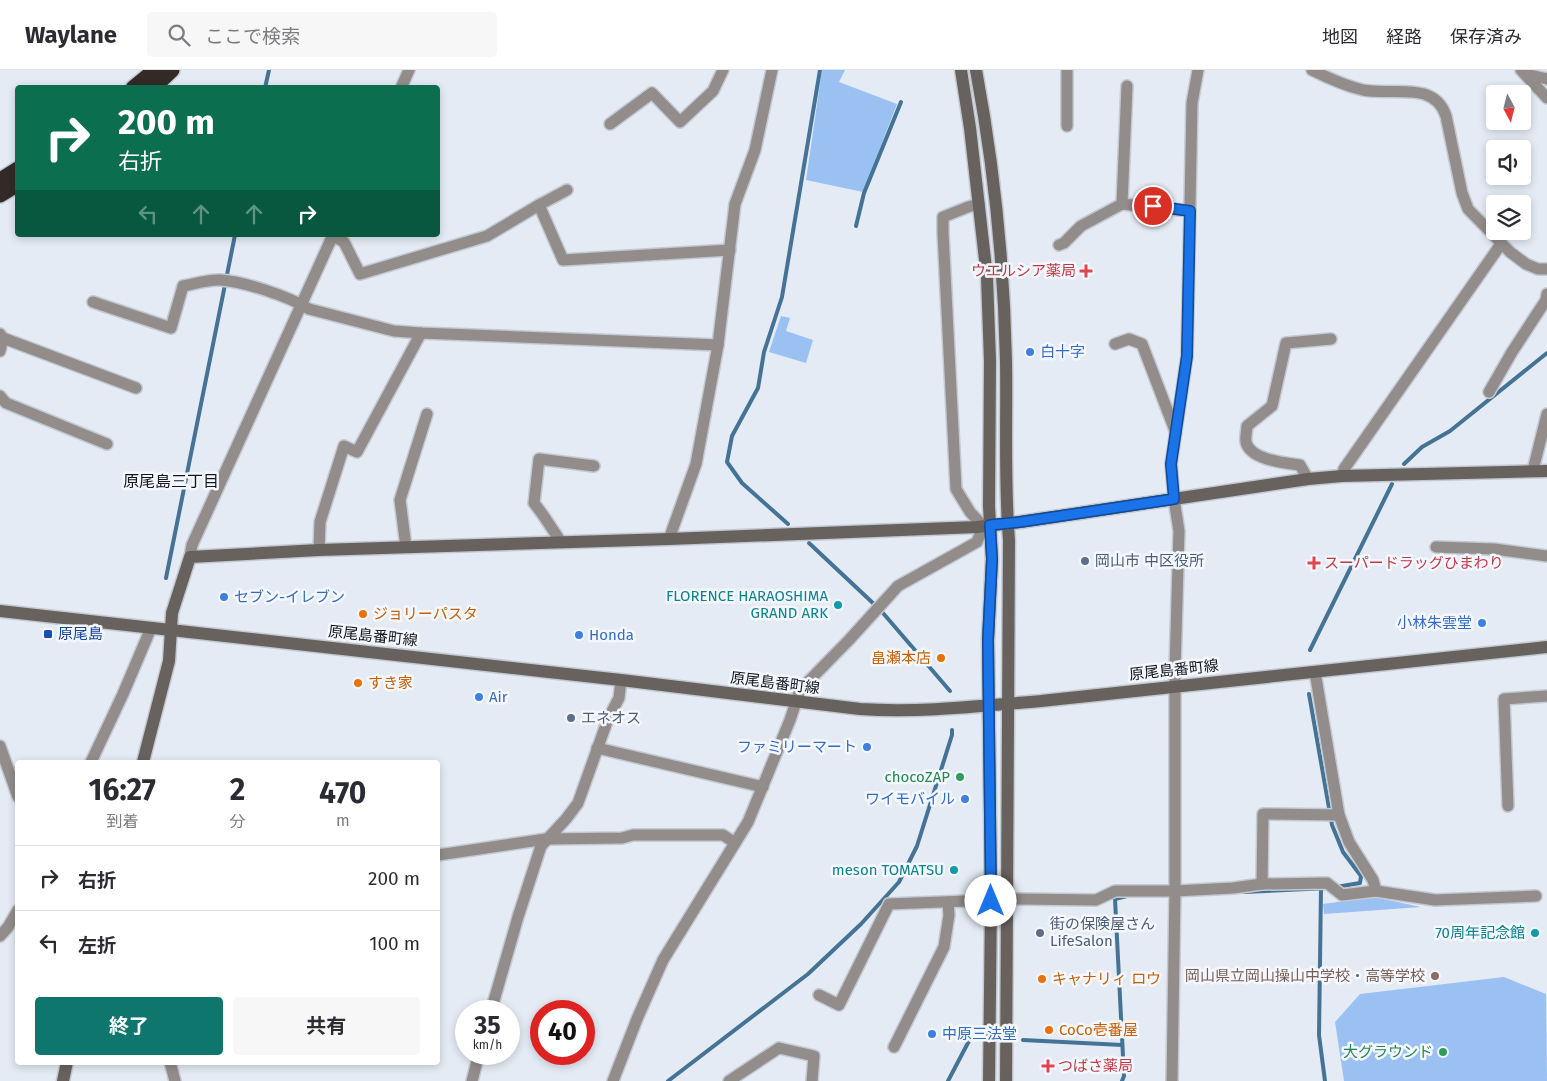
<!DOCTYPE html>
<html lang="ja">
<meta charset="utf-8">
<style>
:root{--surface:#fff;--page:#f7f7f7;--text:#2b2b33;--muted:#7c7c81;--line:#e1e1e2;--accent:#0f766e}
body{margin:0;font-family:"Fira Sans","Noto Sans JP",sans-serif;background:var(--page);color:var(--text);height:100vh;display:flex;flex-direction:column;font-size:19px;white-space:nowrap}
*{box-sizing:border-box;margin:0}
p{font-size:16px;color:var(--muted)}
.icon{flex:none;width:28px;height:28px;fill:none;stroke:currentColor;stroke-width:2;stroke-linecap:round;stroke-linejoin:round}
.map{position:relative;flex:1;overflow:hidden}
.side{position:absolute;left:15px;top:690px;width:425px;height:305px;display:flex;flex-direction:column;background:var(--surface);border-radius:5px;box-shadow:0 2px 8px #0003}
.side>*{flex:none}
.banner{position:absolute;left:15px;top:15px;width:425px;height:152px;border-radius:5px;box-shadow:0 2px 8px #0003;background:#0b6e4f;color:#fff;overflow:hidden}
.needle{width:32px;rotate:173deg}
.controls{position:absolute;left:1486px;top:15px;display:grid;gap:10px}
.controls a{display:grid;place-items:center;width:45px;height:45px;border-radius:5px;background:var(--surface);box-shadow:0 2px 8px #0003;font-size:25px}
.speed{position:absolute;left:455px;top:930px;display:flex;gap:10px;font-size:25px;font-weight:700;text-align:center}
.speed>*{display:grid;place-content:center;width:65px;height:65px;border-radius:50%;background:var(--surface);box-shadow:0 2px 8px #0003;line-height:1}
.speed small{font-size:12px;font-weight:400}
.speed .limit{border:8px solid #d22;background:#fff;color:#111}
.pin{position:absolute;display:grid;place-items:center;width:42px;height:42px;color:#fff;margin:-21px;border:2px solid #fff;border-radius:50%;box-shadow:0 1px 5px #0007}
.me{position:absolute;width:55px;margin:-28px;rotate:0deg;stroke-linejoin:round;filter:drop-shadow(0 0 4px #0008)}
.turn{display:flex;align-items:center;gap:18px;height:105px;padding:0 20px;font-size:22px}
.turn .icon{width:65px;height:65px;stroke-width:2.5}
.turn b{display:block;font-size:35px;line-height:42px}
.lanes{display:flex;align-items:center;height:48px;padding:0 20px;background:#0003;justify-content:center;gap:25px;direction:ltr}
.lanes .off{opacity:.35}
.eta{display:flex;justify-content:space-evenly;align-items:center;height:85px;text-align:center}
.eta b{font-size:30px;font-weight:700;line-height:35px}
.action{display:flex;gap:10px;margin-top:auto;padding:10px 20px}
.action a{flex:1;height:58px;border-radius:5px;background:var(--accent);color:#fff;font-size:20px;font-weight:700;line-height:58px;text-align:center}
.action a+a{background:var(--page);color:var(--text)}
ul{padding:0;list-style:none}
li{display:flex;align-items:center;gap:15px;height:65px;padding:0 20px;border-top:1px solid var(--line)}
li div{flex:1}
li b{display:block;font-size:19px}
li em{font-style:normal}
header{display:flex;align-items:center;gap:30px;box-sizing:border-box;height:70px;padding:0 25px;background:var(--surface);border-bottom:1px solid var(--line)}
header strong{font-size:24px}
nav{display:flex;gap:28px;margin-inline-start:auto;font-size:18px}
.search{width:350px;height:45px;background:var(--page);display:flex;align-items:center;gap:12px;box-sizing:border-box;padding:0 18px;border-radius:5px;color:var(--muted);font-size:19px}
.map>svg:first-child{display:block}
</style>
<header>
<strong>Waylane</strong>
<div class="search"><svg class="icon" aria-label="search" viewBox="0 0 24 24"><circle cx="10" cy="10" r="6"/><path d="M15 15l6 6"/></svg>ここで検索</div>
<nav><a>地図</a><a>経路</a><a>保存済み</a></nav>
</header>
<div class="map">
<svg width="1547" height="1011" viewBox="0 0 1547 1011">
<rect width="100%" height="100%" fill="#e4ebf4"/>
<g fill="#9bc1f3">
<polygon points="822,0 845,0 839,12 897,34 863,122 806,110"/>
<polygon points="781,246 790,248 786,261 813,270 806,293 769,282"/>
<polygon points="1374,827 1421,837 1324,844 1323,834"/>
<polygon points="1504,907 1546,924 1547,1011 1344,1011 1335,952 1360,924"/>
</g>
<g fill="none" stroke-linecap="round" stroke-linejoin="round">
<g stroke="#457395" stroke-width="4">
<polyline points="265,18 269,0"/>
<polyline points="856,156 864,123 901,32"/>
<polyline points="1404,394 1422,377 1450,361 1547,283"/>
<polyline points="788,454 742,413 727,392 732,366 758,318 764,282 782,227 820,0"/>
<polyline points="809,473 875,535"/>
<polyline points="166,508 235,165"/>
<polyline points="883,543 950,621"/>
<polyline points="1310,580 1392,414"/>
<polyline points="1309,624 1332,755 1343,782 1361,806 1360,813 1336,817"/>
<polyline points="1321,819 1319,965 1325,1011"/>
<polyline points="1244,822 1329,818"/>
<polyline points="1023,970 1122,975"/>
<polyline points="668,1011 808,904 861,854 899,812 917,776 952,665 952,660"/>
<polyline points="948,1011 970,969"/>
<polyline points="1122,1011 1124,1006 1115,829 1127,826"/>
</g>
<g stroke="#c3c9d1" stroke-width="14">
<g id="street">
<polyline points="1067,0 1067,56"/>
<path d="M1312 0C1328 8 1346 16 1363 20 1392 26 1434 10 1446 46L1462 123 1468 139 1510 182 1526 194 1538 199H1547"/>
<polyline points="1521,0 1547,28"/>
<polyline points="1525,4 1547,9"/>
<polyline points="401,18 409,0"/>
<polyline points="610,54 652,23 680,52 713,21 723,0"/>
<polyline points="567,120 539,135 563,190 730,180"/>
<polyline points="1122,134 1127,16"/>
<polyline points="333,166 344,172 360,204 487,166 539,135"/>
<polyline points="1059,175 1064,173 1081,156 1122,134 1190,141"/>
<path d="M93 232 171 258 183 216C194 214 209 209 221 210 245 212 288 226 309 239L394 261 421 263 718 275"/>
<polyline points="0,264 3,268 136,318"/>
<polyline points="1115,274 1129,269 1142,274 1176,363"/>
<polyline points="0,281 3,268"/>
<polyline points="1489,322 1512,282 1546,230 1547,224"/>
<polyline points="0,326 6,333 107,374"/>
<polyline points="1533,400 1547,344"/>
<polyline points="1342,406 1344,399 1501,174"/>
<path d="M1308 409 1300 395C1285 393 1250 390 1246 372 1245 367 1247 361 1247 356L1272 336 1286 273 1331 269"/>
<polyline points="669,469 696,394 718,275 735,134 755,80 772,0"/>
<polyline points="561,472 543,445 534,433 539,389 594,396"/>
<polyline points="406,477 400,430 427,344"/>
<polyline points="1436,477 1494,479 1547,486"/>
<polyline points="319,480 320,452 344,376 357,382 421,263"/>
<polyline points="190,487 192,475 333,165"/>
<polyline points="1315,602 1339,745 1349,772 1373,810 1376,821"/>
<polyline points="0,676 18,727"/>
<polyline points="597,678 763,717"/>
<polyline points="91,692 123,624 151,558"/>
<polyline points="1508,736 1504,629 1547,626"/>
<polyline points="438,785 546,769 622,768 633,765 723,765 735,773"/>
<polyline points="1262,814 1263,744 1339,745"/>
<polyline points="0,866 8,857 18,840"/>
<polyline points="819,925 839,935 889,834 1019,829 1096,830 1115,821 1175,821 1233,818 1262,814 1327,813 1342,825 1376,821 1435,830 1536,826"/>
<polyline points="491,941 518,847 541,776 566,749 578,733 608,649 619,628 621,610"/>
<polyline points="894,977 944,877 949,845 948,832"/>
<polyline points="170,992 175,1011"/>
<polyline points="472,1011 479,984"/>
<polyline points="613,1011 637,949 663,890 748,752 790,650 800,620 849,570 898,516 977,472 983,456 970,442 956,419 943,163 943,147 968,137 979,134"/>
<polyline points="729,1011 779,978 814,986 812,1011"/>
<polyline points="1172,1011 1175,821 1175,599 1179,461 1174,429 1171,394 1187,286 1192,33 1198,0"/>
</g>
</g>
<g stroke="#c3c9d1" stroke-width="15">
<g id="secondary">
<polyline points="961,0 970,58 987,207 990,291 989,436 992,489 988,570 991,831 989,1011"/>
<path d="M976 0C994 96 1004 194 1006 291 1007 351 1004 410 1009 470L1006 1011"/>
<path d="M0 541 621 610 860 639C921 643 980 636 1041 631L1547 577"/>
<polyline points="143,692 169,591 172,543 190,487 319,480 669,469 977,457 1020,452 1308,409 1342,406 1547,401"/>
<polyline points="63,1011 67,992"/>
</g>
</g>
<g stroke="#c3c9d1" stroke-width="18">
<g id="highway">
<polyline points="133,18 155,0"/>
<polyline points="153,18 172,0"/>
<polyline points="0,110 18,99"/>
<polyline points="0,125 18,114"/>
</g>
</g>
<use href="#street" stroke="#928d8b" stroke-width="11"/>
<use href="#secondary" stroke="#68625f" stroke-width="12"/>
<use href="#highway" stroke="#332a27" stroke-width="15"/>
</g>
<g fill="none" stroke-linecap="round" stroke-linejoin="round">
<g stroke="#114b97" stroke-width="12">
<polyline id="route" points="991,831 988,570 992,489 990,455 1020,452 1174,429 1171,394 1187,286 1190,141 1153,136"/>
</g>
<use href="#route" stroke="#1a73e8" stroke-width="9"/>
</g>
<g fill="#e0444e" stroke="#f4f8fe" stroke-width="2">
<path d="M1083.5 193.5h5v5h5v5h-5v5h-5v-5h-5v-5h5z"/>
<path d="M1311.5 485.5h5v5h5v5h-5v5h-5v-5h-5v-5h5z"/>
<path d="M1045.5 988.5h5v5h5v5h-5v5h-5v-5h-5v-5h5z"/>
</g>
<g fill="#3f7fe0" stroke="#f4f8fe" stroke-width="2">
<circle cx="1030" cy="282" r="5"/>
<circle cx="224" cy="527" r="5"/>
<circle cx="1482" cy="553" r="5"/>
<circle cx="579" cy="565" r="5"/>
<circle cx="479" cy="627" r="5"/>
<circle cx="867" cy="677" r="5"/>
<circle cx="965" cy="729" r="5"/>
<circle cx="932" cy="964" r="5"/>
</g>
<g fill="#5c6f8a" stroke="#f4f8fe" stroke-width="2">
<circle cx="1085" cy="491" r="5"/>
<circle cx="571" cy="648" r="5"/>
<circle cx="1040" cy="863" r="5"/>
</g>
<g fill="#0f9aa8" stroke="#f4f8fe" stroke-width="2">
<circle cx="838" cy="535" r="5"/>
<circle cx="954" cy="800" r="5"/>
<circle cx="1535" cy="863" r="5"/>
</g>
<g fill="#e8710a" stroke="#f4f8fe" stroke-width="2">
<circle cx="363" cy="544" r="5"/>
<circle cx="941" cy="588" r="5"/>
<circle cx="358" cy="613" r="5"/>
<circle cx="1042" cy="909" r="5"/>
<circle cx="1049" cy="960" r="5"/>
</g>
<rect fill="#1a4fb4" stroke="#f4f8fe" stroke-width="2" x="43" y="559" width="10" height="10" rx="2.5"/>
<g fill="#2e9e5b" stroke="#f4f8fe" stroke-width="2">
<circle cx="960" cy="707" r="5"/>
<circle cx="1443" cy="982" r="5"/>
</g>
<circle fill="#8d6e63" stroke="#f4f8fe" stroke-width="2" cx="1435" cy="906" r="5"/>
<g text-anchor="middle" stroke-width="5" stroke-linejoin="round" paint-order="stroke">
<g font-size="15" fill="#be3a42" stroke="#f4f8fe" text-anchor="start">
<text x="1076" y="206" text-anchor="end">ウエルシア薬局</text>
<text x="1324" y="498">スーパードラッグひまわり</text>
<text x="1058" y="1001">つばさ薬局</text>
</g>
<g font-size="15" fill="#366cbe" stroke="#f4f8fe" text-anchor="start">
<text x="1040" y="287">白十字</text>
<text x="234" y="532">セブン-イレブン</text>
<text x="1472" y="558" text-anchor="end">小林朱雲堂</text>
<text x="589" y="570">Honda</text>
<text x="489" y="632">Air</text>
<text x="857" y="682" text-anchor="end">ファミリーマート</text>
<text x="955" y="734" text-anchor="end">ワイモバイル</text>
<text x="942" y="969">中原三法堂</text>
</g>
<g font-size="15" fill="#4e5e75" stroke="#f4f8fe" text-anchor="start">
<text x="1095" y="496">岡山市 中区役所</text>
<text x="581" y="653">エネオス</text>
<text x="1050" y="859">街の保険屋さん<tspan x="1050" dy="17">LifeSalon</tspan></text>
</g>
<g font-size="15" fill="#0d838f" stroke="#f4f8fe" text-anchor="end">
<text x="828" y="531">FLORENCE HARAOSHIMA<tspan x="828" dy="17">GRAND ARK</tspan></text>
<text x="944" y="805">meson TOMATSU</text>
<text x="1525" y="868">70周年記念館</text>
</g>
<g font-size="15" fill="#c56008" stroke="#f4f8fe" text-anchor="start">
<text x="373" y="549">ジョリーパスタ</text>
<text x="931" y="593" text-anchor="end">畠瀬本店</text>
<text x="368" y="618">すき家</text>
<text x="1052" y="914">キャナリィ ロウ</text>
<text x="1059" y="965">CoCo壱番屋</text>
</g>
<g font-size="15" fill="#164399" stroke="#f4f8fe" text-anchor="start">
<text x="58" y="569">原尾島</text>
</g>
<g font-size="15" fill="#15171b" stroke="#f4f8fe">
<text transform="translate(373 566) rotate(6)" y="5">原尾島番町線</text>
<text transform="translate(1174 600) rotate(-6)" y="5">原尾島番町線</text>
<text transform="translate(775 613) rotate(7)" y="5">原尾島番町線</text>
</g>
<g font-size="15" fill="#27864d" stroke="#f4f8fe" text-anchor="end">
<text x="950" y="712">chocoZAP</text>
<text x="1433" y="987">大グラウンド</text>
</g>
<g font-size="15" fill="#785e54" stroke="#f4f8fe" text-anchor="end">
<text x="1425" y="911">岡山県立岡山操山中学校・高等学校</text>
</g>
<g font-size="16" fill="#15171b" stroke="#f4f8fe">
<text x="171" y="417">原尾島三丁目</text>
</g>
</g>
</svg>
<div class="controls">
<a><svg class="needle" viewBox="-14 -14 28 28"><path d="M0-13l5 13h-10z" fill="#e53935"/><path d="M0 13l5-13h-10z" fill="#7c7c81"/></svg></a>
<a><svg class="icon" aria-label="sound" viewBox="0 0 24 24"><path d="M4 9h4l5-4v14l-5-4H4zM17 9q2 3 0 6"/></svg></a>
<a><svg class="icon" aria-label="layers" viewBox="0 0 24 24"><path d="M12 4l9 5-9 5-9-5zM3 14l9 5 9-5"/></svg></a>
</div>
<div class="speed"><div>35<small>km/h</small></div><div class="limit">40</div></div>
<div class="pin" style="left:1153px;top:136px;background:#d93025"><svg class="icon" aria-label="arrive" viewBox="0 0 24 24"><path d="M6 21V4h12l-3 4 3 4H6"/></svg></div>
<svg class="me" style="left:991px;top:831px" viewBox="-20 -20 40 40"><circle r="19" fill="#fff"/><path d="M0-13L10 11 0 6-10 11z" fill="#1a73e8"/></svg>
<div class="banner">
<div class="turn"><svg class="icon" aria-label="right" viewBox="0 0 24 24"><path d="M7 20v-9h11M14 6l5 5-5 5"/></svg><div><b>200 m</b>右折</div></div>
<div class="lanes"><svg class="icon off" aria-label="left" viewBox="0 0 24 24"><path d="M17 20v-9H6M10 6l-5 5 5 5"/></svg><svg class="icon off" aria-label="ahead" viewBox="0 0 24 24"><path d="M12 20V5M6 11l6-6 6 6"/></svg><svg class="icon off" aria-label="ahead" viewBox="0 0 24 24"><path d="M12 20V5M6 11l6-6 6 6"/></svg><svg class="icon" aria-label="right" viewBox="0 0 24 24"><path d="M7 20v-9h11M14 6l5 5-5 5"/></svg></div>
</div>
<section class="side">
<div class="eta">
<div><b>16:27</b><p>到着</p></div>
<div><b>2</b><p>分</p></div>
<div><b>470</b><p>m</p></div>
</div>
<ul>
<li><svg class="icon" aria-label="right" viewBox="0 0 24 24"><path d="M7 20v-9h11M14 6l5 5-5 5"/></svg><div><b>右折</b></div><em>200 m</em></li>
<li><svg class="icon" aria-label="left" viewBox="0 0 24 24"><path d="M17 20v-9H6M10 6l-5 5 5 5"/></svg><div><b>左折</b></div><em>100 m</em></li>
</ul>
<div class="action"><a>終了</a><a>共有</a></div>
</section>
</div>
